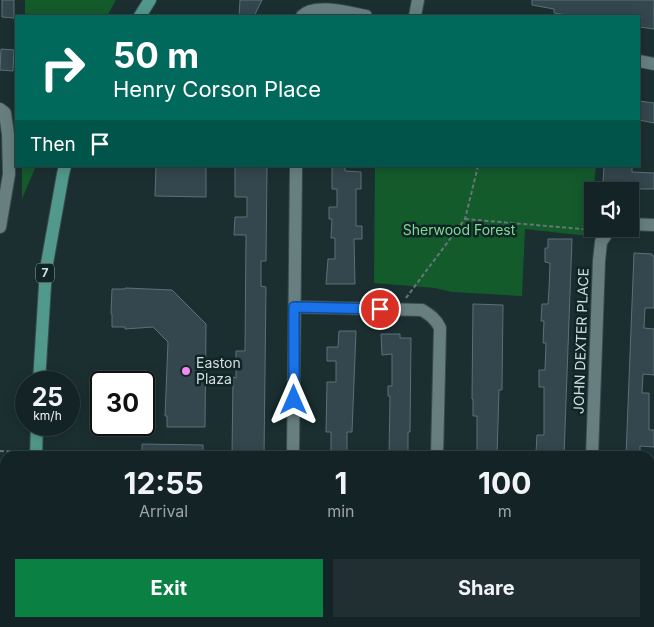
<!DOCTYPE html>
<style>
:root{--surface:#142325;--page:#212f32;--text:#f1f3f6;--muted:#9da4a7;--line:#334042;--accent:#0b8043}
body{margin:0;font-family:Inter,sans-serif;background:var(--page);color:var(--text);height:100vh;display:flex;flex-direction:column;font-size:19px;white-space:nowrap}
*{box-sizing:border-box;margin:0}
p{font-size:16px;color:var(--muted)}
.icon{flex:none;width:28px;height:28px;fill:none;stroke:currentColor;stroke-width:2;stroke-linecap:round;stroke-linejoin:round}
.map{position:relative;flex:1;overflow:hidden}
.panel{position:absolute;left:0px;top:451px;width:655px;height:176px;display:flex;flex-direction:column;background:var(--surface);border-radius:15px 15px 0 0;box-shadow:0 2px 12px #0003,0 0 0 1px var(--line)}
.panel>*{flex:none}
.hud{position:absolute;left:15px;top:15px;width:625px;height:152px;border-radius:0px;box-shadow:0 2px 12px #0003,0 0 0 1px var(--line);background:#00695c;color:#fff;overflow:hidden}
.tools{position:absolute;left:584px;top:182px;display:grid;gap:10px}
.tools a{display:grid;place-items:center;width:55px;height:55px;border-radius:0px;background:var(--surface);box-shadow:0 2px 12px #0003,0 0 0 1px var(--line);font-size:25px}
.speed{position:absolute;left:15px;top:371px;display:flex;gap:10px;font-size:25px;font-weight:700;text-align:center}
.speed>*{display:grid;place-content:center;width:65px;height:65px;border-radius:50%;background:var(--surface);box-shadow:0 2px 12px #0003,0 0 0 1px var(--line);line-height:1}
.speed small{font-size:12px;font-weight:400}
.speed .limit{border:2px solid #111;border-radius:8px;background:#fff;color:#111}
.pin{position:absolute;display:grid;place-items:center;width:42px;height:42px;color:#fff;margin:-21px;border:2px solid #fff;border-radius:50%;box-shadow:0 1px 5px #0007}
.me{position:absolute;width:55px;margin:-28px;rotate:0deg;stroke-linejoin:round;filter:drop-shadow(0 0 4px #0008)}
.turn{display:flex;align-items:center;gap:18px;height:105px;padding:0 15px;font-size:22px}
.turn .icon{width:65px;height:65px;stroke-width:2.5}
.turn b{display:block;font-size:35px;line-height:42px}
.then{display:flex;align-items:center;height:48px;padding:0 15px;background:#0003;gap:10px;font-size:19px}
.eta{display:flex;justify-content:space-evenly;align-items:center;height:85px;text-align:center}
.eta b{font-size:30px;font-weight:700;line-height:35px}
.button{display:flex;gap:10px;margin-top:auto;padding:10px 15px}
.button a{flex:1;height:58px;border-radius:0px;background:var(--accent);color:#fff;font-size:20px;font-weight:700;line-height:58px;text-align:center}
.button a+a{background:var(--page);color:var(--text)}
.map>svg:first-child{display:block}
</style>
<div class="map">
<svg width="654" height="627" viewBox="0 0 654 627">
<rect width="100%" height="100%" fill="#1b2f31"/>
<g fill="#145b2c">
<polygon points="25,0 116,0 107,16 25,16"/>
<polygon points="22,166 36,166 22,199"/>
<polygon points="375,166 596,166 588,236 525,229 522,296 452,292 435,288 374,283"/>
</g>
<g fill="#34464e" stroke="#5d7079">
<polygon points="2,0 14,0 14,18 2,17"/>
<polygon points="240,0 262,0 256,12 255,16 239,16"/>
<polygon points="532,0 654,0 654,29 639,27 641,16 573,16 554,13 554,9 532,5"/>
<polygon points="1,49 14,50 13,71 0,70"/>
<polygon points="639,101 654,103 654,123 639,120"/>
<polygon points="156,166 206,166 206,197 155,196"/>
<polygon points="235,166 267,166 266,261 261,261 261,286 266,287 264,456 232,456 233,377 236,378 236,351 245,351 246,235 234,235 235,217 247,217 247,197 235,197"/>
<polygon points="332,166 345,166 345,171 361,172 361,189 356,189 356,226 362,226 362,239 354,239 355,284 326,284 328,259 335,259 335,238 331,238 332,219 329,219 329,207 337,207 337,189 332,189"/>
<polygon points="604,166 632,167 632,172 654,173 654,189 631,189 631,191 618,191 618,184 603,184"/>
<polygon points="548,239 572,239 564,456 550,456 551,453 536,452 537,435 544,435 544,387 539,387 539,370 545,370 546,343 543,343 544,321 541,321 542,304 548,304 549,289 550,263 545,262 545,248 548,248"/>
<polygon points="634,253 652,254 652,256 654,256 654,308 645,308 644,328 654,329 654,375 643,374 642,393 649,393 649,430 654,430 654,447 640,446 640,456 626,456"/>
<polygon points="125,288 172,290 206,324 205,427 167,427 167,416 165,416 168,342 153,327 125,329 125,327 112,327 112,314 111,314 112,289 125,289"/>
<polygon points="473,304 503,305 502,390 499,390 497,456 477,456 477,416 473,416 473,399 472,399"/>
<polygon points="339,331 356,331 352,432 347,432 347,456 331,456 331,432 326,432 327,382 336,382 336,361 327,361 327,347 338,347"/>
<polygon points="381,334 400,334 400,338 411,338 410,432 408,432 408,456 389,456 390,396 388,396 388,386 392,386 392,354 382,355"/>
<polygon points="142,444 203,445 203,456 142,456"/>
</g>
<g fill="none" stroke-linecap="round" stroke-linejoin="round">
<g stroke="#3a4b4c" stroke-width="14">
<g id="minor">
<path d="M302 16C314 3 350 13 366 16"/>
<polyline points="415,16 418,0"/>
<polyline points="639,61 654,64"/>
<polyline points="0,109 5,113 8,134 9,174 0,227"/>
<polyline points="630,224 654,225"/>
<path d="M295 307 422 310C430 315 436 319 440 328L437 456"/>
<polyline points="293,456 296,166"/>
<polyline points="592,456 599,261 601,242 610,229"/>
<polyline points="291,627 292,622"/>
<polyline points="435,627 435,622"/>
<polyline points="586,627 587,622"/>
</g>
</g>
<g stroke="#3a4b4c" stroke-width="14">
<g id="primary">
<polyline points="140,16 150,0"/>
<polyline points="39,382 46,269 63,174 65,166"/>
<polyline points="36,456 37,425"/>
<polyline points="32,627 32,622"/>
</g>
</g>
<g stroke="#667778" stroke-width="2" stroke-dasharray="4 2.5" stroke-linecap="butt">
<polyline points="465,219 594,230"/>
<polyline points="406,298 465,219 478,166"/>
<polyline points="0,451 23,452"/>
</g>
<use href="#minor" stroke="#687f81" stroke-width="12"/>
<use href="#primary" stroke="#51998c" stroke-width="12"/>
</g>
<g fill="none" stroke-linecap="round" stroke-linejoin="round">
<g stroke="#114b97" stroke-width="12">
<polyline id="route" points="294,400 294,307 380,309"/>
</g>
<use href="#route" stroke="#1a73e8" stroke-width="9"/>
</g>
<circle fill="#f489f1" stroke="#112527" stroke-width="2" cx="186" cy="371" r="5"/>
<g text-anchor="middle" stroke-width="5" stroke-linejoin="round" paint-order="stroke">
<rect fill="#112527" stroke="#98a7a8" stroke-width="1" x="36" y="263.5" width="18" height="19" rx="4"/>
<g font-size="12" font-weight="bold" fill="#d2dfdf">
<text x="45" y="277">7</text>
</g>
<g font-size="14" fill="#7fdb94" stroke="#112527">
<text x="459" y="235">Sherwood Forest</text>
</g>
<g font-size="14" fill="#d2dfdf" stroke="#112527">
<text transform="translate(581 341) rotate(-88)" y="5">JOHN DEXTER PLACE</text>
</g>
<g font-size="14" fill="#d2dfdf" stroke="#112527" text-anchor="start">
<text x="196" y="368">Easton<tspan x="196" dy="16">Plaza</tspan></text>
</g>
</g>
</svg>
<div class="tools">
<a><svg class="icon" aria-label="sound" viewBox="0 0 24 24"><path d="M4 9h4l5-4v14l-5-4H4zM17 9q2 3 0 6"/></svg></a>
</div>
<div class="speed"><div>25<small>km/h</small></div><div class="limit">30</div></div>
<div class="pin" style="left:380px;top:309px;background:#d93025"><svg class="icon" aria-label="arrive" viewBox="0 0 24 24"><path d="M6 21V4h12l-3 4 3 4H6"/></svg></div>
<svg class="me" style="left:294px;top:400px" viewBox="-20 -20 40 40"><path d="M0-17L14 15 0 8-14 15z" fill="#1a73e8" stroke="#fff" stroke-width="4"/></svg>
<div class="hud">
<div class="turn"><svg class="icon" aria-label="right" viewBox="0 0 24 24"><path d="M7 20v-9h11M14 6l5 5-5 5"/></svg><div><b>50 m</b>Henry Corson Place</div></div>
<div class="then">Then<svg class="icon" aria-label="arrive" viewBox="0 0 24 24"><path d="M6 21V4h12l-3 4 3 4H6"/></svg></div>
</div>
<section class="panel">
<div class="eta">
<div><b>12:55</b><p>Arrival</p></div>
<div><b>1</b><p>min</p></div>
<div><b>100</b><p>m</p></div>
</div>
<div class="button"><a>Exit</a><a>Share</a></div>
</section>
</div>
